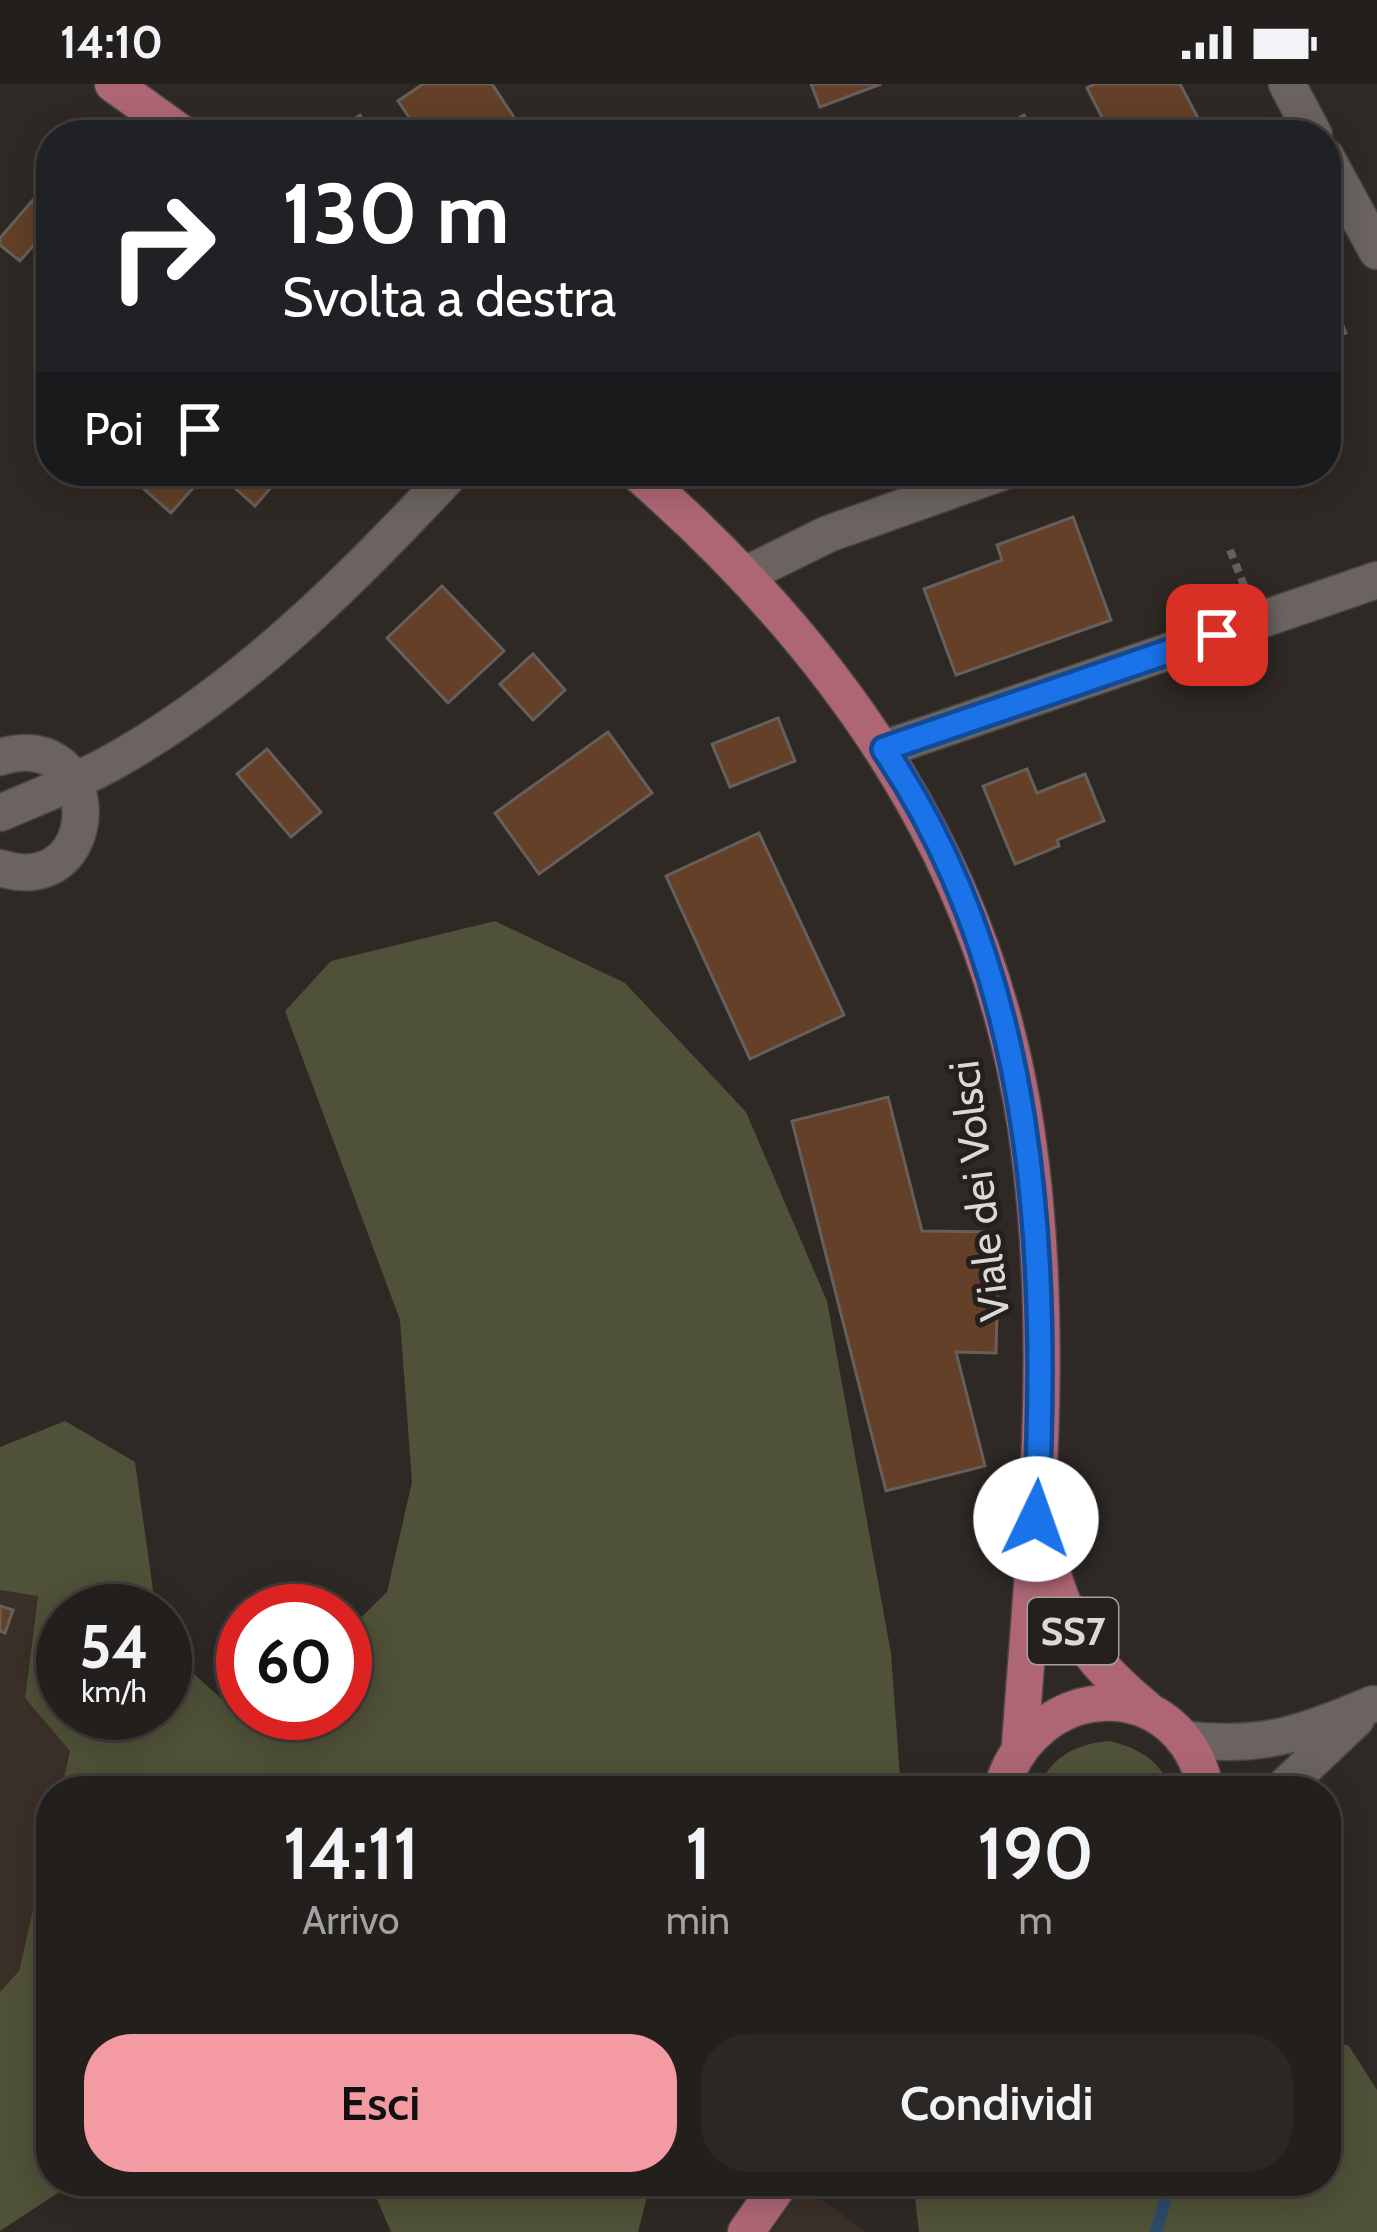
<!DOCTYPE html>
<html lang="it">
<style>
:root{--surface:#231f1c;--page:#2b2725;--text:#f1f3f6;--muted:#a3a2a3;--line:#403d3b;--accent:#f49aa2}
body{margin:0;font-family:Cabin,sans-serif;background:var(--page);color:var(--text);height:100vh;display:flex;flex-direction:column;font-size:45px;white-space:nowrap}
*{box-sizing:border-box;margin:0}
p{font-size:39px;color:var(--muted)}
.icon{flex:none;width:66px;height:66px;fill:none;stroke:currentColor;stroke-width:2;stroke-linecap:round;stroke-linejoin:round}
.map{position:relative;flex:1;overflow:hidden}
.drawer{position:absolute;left:36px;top:1692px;width:1305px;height:420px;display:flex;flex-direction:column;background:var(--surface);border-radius:48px;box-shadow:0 6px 30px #0003,0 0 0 3px var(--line)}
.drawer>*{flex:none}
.guide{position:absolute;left:36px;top:36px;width:1305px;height:366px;border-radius:48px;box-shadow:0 6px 30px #0003,0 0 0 3px var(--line);background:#202124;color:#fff;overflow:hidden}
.speed{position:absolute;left:36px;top:1500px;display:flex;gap:24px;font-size:60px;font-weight:700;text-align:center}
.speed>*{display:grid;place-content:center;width:156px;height:156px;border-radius:50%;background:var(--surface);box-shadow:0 6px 30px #0003,0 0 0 3px var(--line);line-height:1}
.speed small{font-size:30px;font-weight:400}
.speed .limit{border:18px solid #d22;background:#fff;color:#111}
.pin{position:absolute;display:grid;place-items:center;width:102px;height:102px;color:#fff;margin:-51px;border-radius:24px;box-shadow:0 6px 18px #0006}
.me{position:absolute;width:132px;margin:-66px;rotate:3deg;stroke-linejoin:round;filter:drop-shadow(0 0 9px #0008)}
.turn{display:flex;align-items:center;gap:42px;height:252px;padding:0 48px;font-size:54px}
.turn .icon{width:156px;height:156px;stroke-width:2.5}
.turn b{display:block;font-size:84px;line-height:102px}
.then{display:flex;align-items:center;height:114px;padding:0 48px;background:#0003;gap:24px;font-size:45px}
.eta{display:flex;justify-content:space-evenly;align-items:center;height:204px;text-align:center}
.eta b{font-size:72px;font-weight:600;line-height:84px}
.action{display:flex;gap:24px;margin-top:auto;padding:24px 48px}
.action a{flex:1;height:138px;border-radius:48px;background:var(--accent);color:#111;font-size:48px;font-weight:600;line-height:138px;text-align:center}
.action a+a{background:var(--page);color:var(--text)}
.status{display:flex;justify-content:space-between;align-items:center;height:84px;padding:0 60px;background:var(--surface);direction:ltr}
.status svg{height:33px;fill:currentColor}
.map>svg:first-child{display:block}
</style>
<div class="status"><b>14:10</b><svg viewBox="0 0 49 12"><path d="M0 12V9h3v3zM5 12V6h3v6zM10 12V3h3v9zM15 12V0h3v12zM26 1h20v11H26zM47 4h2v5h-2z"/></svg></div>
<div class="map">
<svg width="1377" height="2148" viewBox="0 0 1377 2148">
<rect width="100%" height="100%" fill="#2f2925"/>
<g fill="#3b3028">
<polygon points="0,1506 38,1511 25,1614 70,1667 61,1707 51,1707 51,1749 19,1887 0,1908"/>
<polygon points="803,2102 866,2148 771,2148"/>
</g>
<g fill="#4f5138">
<polygon points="495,837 625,899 746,1028 827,1217 891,1569 901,1707 61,1707 70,1667 25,1614 38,1512 0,1506 0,1363 65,1337 135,1378 156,1527 63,1527 63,1629 165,1629 165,1564 224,1617 243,1609 243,1629 345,1629 345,1549 387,1508 412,1398 400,1236 285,927 331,877"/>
<path d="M1110 1657C1138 1664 1162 1677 1171 1707H1036C1051 1673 1074 1660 1110 1657Z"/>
<polygon points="51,1749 51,2097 76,2097 0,2147 0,1908 19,1887"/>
<polygon points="1326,1955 1349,1962 1377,2006 1377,2148 919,2148 913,2097 1326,2097"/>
<polygon points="369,2097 651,2097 638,2148 391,2148"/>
</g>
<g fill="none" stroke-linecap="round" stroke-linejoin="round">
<polyline stroke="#2e4a69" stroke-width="12" points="1156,2148 1171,2097"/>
</g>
<g fill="#634027" stroke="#665f5b" stroke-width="3">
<polygon points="423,0 492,0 521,44 511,51 408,51 417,45 398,17"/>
<polygon points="811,0 881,0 820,23"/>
<polygon points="1095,0 1180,0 1207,51 1111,51 1087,4"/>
<polygon points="360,31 373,51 329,51"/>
<polygon points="1024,31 1035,51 988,51"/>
<polygon points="51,95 51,141 20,177 0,161 0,154"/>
<polygon points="1326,201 1346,249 1326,257"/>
<polygon points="130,387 208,387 171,429 127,390"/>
<polygon points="216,387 285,387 255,422"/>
<polygon points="1073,433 1111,536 956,591 924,505 1002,476 997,461"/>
<polygon points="442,502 504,567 448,619 387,554"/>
<polygon points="533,570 565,606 533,636 500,600"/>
<polygon points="778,634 795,677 730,703 712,660"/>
<polygon points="608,648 652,709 539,790 495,729"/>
<polygon points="267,665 321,728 291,753 237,690"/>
<polygon points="1027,685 1037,709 1085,690 1104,737 1057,756 1059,762 1015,780 983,702"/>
<polygon points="759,749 844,931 750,975 666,792"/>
<polygon points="888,1013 922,1147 999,1148 996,1269 956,1268 985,1382 886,1407 792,1037"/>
<polygon points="0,1522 13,1526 5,1549 0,1547"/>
</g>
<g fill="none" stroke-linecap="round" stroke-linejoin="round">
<g stroke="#4a4543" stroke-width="39">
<g id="minor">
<polyline points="1287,0 1314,51"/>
<polyline points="1326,73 1377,167"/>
<polyline points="745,491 828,450 1005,387"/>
<polyline points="884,665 1377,496"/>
<path d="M0 673C109 640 106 818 0 784"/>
<path d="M0 729C37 713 74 699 109 680 241 607 352 496 453 387"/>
<path d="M1183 1655C1260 1665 1303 1650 1373 1620"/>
<polyline points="1280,1707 1356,1635"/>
</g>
</g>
<g stroke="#4a4543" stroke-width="39">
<g id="major">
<polyline points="113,0 184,51"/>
<path d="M635 387C837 563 986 774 1026 1044 1057 1248 1035 1456 1020 1660"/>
<path d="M1043 1458C1067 1541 1080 1569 1147 1625"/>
<path d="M1001 1707C1033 1592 1183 1587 1206 1707"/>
<polyline points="746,2148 782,2097"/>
</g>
</g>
<polyline stroke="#655f5c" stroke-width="8" stroke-dasharray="9 6" stroke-linecap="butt" points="1230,466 1245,504"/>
<use href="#minor" stroke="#6a635f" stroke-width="36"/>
<use href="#major" stroke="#ae6675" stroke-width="36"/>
</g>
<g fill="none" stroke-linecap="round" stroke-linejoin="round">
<g stroke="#114b97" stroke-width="30">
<path id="route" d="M1036 1435C1049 1170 1038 893 884 665L1217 551"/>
</g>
<use href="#route" stroke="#1a73e8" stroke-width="21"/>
</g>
<g text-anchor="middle" stroke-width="10" stroke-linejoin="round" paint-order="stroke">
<rect fill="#25201c" stroke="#a5a19e" stroke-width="3" x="1028" y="1514" width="90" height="66" rx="9"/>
<g font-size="39" font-weight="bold" fill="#dcd8d6">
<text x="1073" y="1561">SS7</text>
</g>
<g font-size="42" fill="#dcd8d6" stroke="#25201c">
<text transform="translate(979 1107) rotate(-97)" y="15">Viale dei Volsci</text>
</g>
</g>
</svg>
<div class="speed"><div>54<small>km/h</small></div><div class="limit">60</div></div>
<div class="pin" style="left:1217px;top:551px;background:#d93025"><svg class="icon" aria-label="arrive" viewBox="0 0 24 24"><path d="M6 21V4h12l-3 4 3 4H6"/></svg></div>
<svg class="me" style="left:1036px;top:1435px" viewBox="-20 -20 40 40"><circle r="19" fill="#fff"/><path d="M0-13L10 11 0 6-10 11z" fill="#1a73e8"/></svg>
<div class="guide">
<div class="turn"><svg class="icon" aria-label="right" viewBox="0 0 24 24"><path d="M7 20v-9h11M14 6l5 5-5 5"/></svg><div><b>130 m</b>Svolta a destra</div></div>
<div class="then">Poi<svg class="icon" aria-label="arrive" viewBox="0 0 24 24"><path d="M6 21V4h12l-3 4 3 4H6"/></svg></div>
</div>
<section class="drawer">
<div class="eta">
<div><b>14:11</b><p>Arrivo</p></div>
<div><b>1</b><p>min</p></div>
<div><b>190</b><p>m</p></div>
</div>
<div class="action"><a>Esci</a><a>Condividi</a></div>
</section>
</div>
